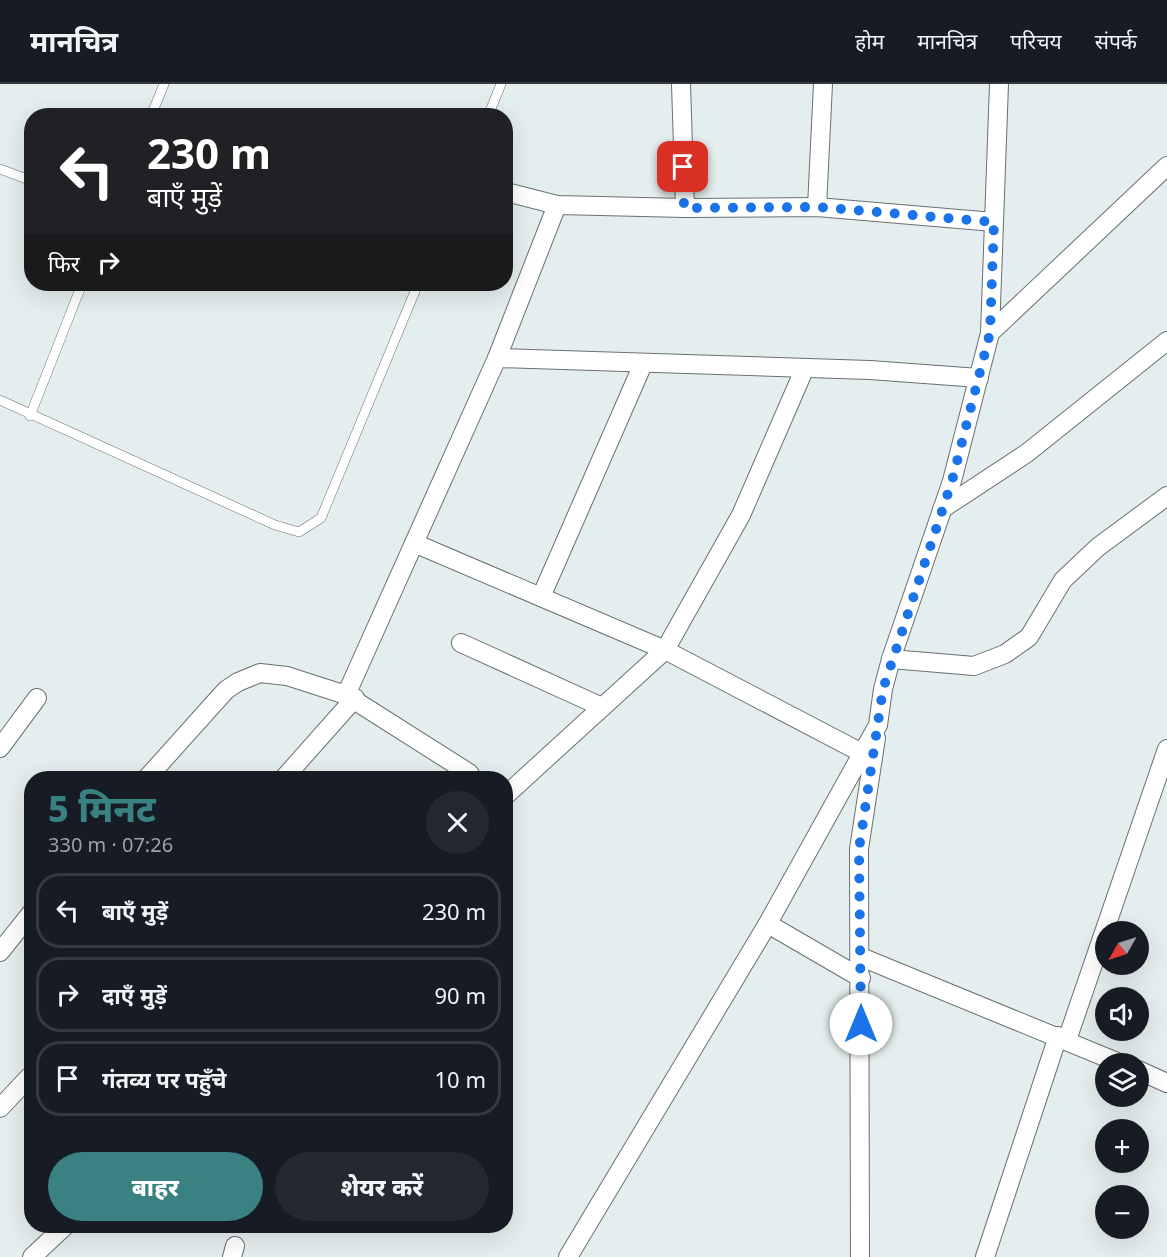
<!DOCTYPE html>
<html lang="hi">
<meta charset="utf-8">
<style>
:root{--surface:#171b24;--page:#242831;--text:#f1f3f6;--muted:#9ea1a6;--line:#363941;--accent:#398281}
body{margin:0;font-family:"Noto Sans","Noto Sans Devanagari",sans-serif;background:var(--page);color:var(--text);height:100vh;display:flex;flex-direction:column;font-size:22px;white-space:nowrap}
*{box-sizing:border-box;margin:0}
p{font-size:20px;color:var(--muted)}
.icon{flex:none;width:33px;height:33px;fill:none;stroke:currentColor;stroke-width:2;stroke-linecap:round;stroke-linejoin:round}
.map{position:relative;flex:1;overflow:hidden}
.details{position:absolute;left:24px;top:687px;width:489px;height:462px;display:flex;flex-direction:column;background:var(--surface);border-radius:24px;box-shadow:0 6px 24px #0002}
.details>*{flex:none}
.hud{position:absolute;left:24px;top:24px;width:489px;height:183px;border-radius:24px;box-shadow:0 6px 24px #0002;background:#202124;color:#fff;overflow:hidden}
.needle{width:39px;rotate:231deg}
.controls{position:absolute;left:1095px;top:837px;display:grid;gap:12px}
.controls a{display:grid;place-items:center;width:54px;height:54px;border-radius:50%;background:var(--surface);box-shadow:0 6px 24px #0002;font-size:30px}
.pin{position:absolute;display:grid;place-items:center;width:51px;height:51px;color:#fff;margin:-26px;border-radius:12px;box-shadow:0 3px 9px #0006}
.me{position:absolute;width:66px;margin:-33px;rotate:0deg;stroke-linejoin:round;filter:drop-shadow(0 0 4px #0008)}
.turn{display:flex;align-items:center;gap:21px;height:126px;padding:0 24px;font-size:27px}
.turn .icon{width:78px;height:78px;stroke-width:2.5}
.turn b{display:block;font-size:42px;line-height:51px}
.then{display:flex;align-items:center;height:57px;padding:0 24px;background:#0003;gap:12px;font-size:22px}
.round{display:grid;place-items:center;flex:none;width:63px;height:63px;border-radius:32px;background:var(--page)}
.head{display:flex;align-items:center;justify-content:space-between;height:102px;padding:0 24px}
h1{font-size:36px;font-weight:800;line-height:45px;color:var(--accent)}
.primary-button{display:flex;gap:12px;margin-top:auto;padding:12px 24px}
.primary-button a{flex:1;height:69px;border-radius:36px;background:var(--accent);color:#fff;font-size:24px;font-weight:800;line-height:69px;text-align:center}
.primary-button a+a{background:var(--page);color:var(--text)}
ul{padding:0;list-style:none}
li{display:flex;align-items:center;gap:18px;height:75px;margin:0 12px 9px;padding:0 12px;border:3px solid var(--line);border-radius:24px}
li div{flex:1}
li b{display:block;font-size:22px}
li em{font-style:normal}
header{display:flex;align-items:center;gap:36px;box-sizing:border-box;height:84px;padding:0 30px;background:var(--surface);border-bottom:2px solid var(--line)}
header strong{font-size:28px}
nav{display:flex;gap:33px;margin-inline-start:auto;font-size:21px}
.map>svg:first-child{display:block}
</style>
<header>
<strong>मानचित्र</strong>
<nav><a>होम</a><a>मानचित्र</a><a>परिचय</a><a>संपर्क</a></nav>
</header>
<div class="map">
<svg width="1167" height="1173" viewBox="0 0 1167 1173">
<rect width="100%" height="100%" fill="#e5eeee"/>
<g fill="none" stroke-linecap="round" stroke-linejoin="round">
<g stroke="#697070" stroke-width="10">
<g id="service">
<polyline points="151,32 164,0"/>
<polyline points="488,32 501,0"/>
<polyline points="0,85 32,97"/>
<polyline points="0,316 275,441 299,448 321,434 418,200"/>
<polyline points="30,332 82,200"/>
</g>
</g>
<g stroke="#697070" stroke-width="20">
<g id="minor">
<polyline points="681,0 685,124"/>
<polyline points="506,108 557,121 685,124 817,123 994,138"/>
<polyline points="817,123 823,0"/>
<polyline points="990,249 999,0"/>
<polyline points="497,274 870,286 979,294"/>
<polyline points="942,425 1027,369 1167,257"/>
<polyline points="414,459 665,566 862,669"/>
<polyline points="541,513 643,280"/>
<polyline points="461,559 602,623"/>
<polyline points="891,575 974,582 1005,570 1029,553 1063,496 1098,463 1167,412"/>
<polyline points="346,611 497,274 557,121"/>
<polyline points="0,664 37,614"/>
<polyline points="147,694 226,606 238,598 260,589 287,592 346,611 469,689 472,694"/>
<polyline points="284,694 355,614"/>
<polyline points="506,711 665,566 741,431 804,286"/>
<polyline points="768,840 861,894"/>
<polyline points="0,868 32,828"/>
<polyline points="861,873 1122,980"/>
<polyline points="1067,956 1167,665"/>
<polyline points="1138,986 1167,999"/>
<polyline points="0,1024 32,990"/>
<polyline points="32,1173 65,1142"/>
<polyline points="232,1173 235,1162"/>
<polyline points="568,1173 767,841 878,641 883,605 891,575 952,397 990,249 1167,82"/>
<polyline points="860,1173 859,765 876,654"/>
<polyline points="985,1173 1058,952"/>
</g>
</g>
<use href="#service" stroke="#fff" stroke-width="9"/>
<use href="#minor" stroke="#fff" stroke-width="18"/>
</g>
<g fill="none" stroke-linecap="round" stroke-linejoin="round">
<polyline stroke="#1a73e8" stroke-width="10" stroke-dasharray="0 18" points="683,83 684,124 817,123 994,138 990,249 952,397 883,605 859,765 861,940"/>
</g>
</svg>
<div class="controls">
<a><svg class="needle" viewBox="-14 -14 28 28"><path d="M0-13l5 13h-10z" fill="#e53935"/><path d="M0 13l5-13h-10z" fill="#9ea1a6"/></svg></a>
<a><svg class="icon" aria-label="sound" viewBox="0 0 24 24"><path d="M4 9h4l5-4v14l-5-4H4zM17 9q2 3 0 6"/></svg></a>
<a><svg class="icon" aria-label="layers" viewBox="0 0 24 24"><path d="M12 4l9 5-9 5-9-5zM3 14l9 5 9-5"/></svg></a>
<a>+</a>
<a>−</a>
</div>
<div class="pin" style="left:683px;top:83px;background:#d93025"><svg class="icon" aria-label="arrive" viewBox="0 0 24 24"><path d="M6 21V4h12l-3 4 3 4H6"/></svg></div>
<svg class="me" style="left:861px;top:940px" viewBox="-20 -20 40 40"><circle r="19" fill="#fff"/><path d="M0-13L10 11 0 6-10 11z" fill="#1a73e8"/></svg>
<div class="hud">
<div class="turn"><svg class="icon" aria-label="left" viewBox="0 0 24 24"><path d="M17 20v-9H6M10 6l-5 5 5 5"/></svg><div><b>230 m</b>बाएँ मुड़ें</div></div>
<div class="then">फिर<svg class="icon" aria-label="right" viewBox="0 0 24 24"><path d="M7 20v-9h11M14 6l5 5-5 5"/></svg></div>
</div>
<section class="details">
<div class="head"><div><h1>5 मिनट</h1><p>330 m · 07:26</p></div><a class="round"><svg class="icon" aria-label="close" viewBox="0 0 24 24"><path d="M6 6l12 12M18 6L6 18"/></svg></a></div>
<ul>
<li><svg class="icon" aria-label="left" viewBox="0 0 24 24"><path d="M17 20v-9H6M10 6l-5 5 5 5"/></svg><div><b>बाएँ मुड़ें</b></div><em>230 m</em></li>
<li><svg class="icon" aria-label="right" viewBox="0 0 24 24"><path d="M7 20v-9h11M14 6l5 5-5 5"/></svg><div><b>दाएँ मुड़ें</b></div><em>90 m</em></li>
<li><svg class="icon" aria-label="arrive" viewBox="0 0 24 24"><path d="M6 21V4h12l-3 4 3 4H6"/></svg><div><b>गंतव्य पर पहुँचे</b></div><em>10 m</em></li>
</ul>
<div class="primary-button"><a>बाहर</a><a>शेयर करें</a></div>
</section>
</div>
